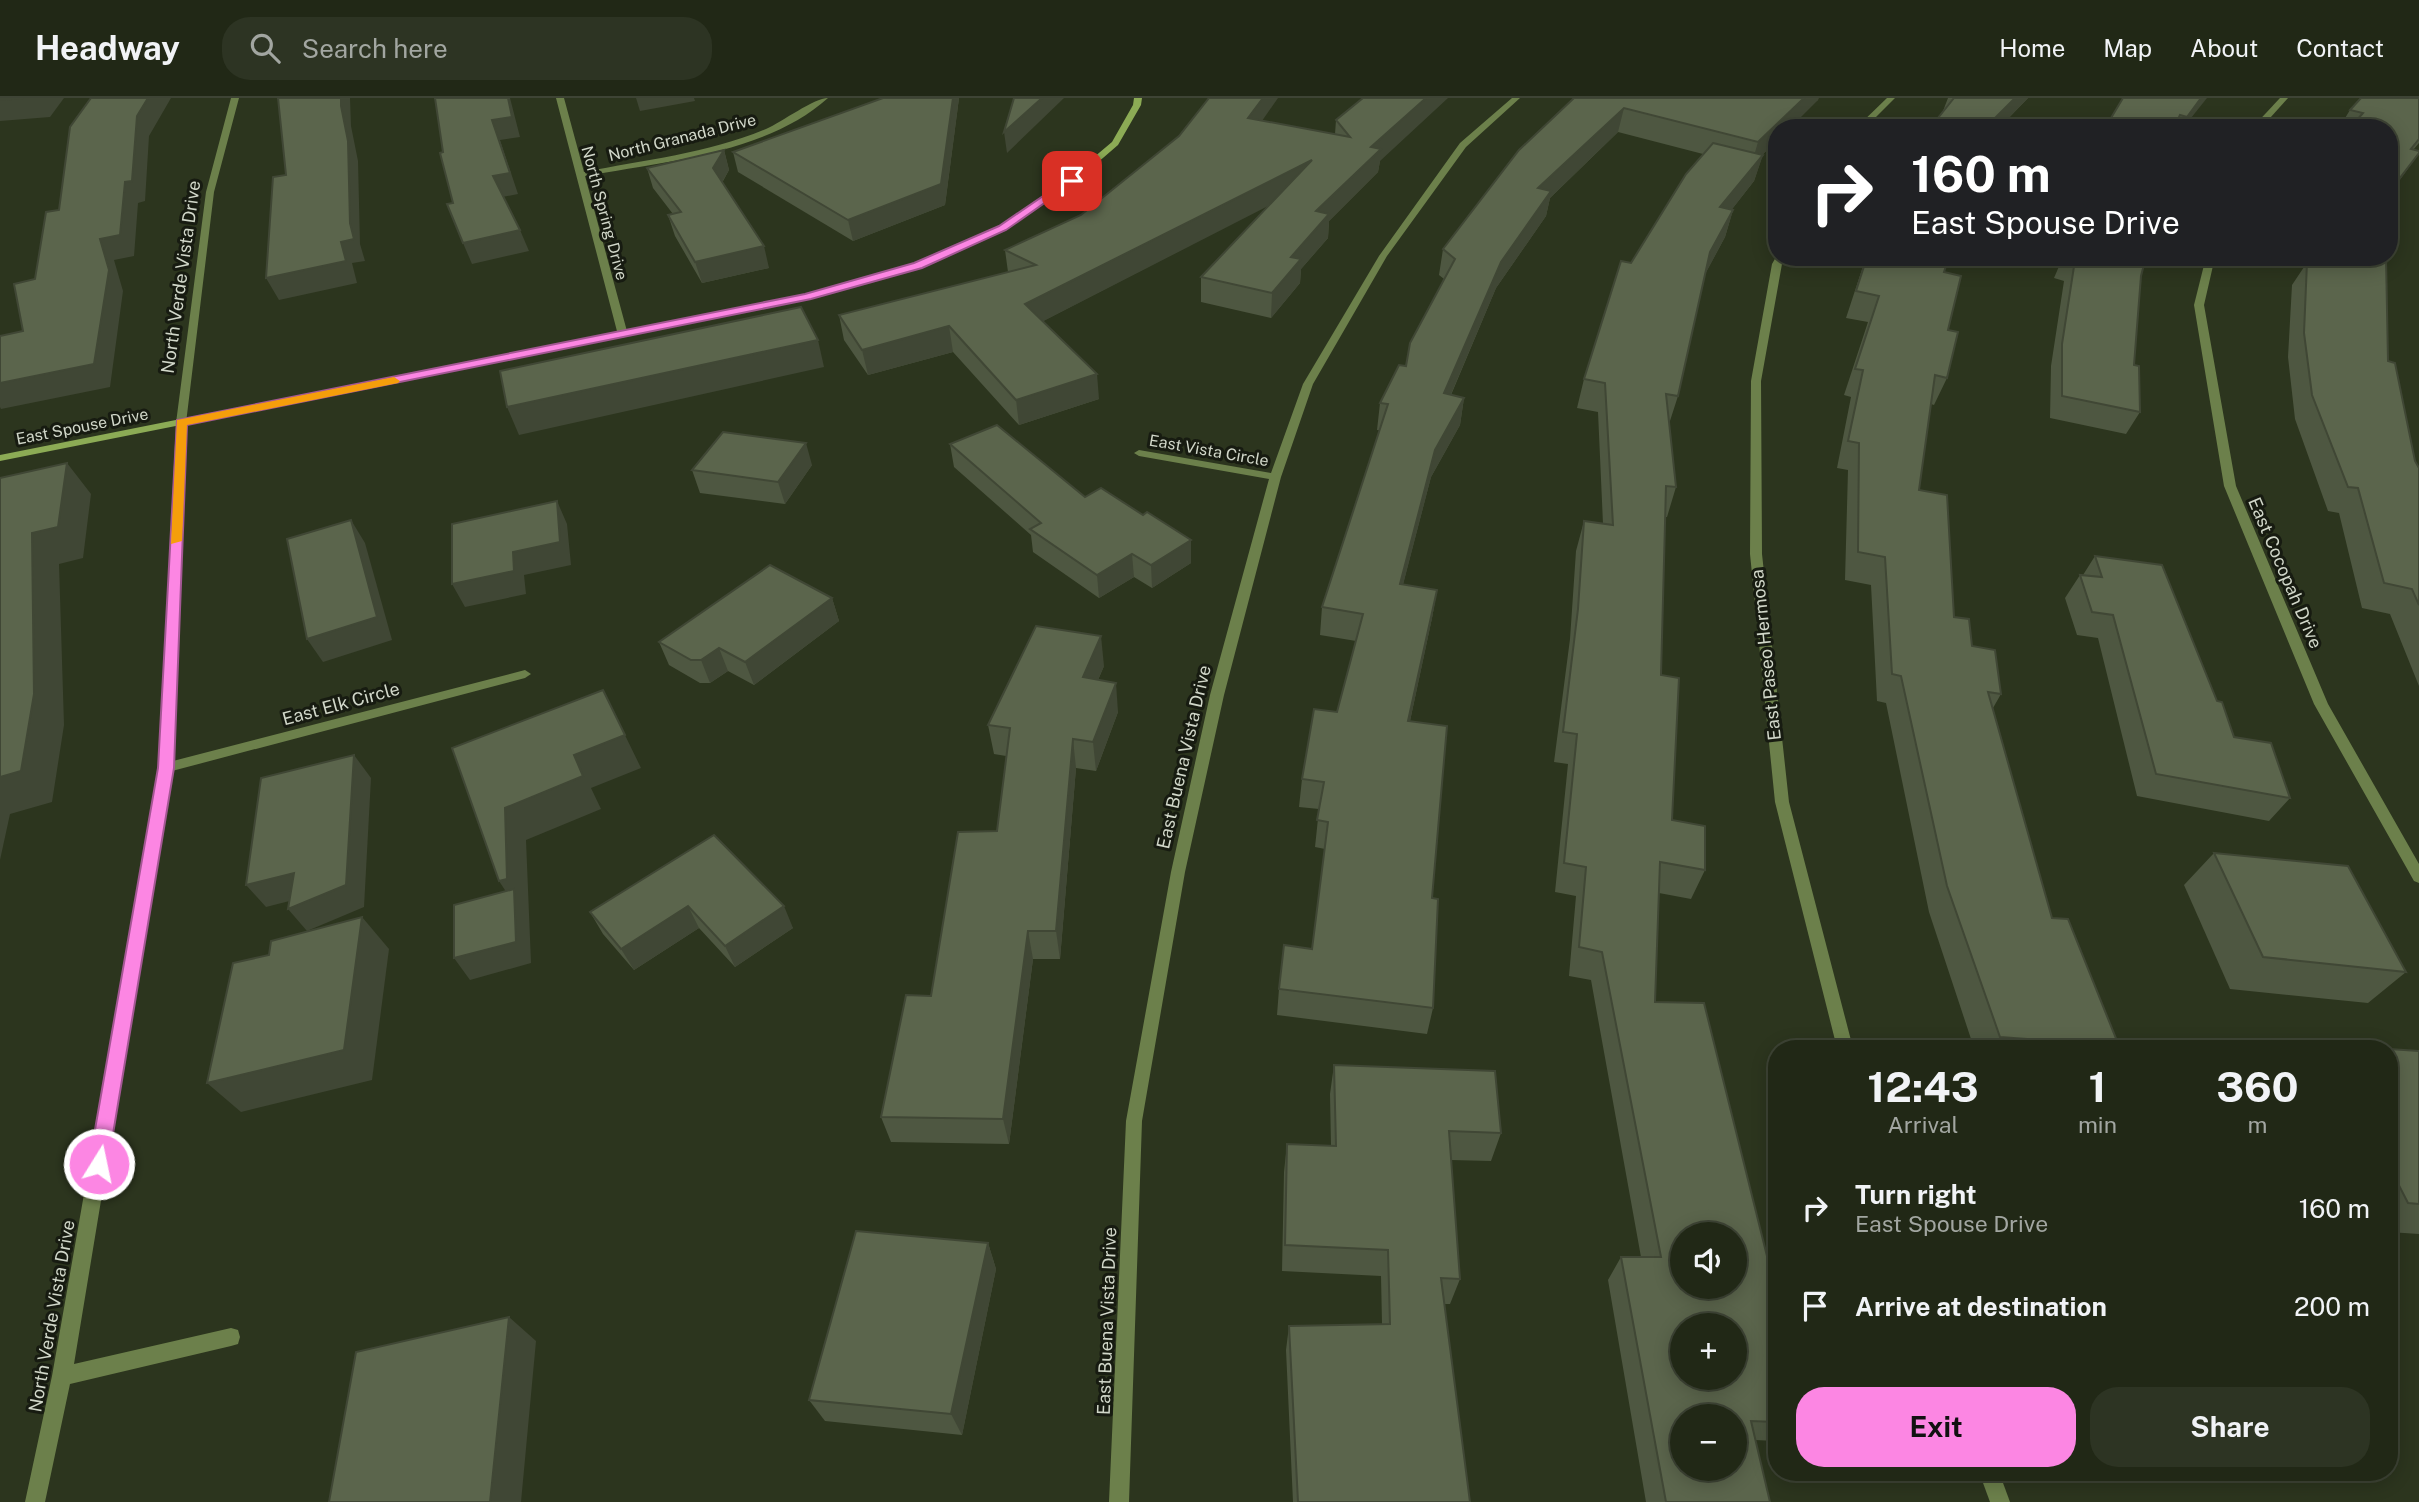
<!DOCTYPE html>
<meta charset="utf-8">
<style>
:root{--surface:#212816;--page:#2d3423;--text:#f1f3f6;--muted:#a2a6a1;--line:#3e4435;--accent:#fc86e3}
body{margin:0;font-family:"Public Sans",sans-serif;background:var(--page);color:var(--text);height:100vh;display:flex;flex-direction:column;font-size:26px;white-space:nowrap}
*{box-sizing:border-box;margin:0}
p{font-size:23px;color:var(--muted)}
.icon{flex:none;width:38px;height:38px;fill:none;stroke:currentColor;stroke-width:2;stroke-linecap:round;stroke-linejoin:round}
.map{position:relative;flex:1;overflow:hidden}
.details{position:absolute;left:1768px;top:942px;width:630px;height:441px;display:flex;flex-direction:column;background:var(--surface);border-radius:28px;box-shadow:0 4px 18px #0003,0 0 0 2px var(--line)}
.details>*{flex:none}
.guide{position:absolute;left:1768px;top:21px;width:630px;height:147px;border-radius:28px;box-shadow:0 4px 18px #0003,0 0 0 2px var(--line);background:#202124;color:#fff;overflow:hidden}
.buttons{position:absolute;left:1670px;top:1124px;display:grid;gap:14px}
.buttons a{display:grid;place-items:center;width:77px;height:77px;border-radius:50%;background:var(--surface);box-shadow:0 4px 18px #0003,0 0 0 2px var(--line);font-size:35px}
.pin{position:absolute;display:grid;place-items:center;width:60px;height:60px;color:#fff;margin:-30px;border-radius:14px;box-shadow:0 4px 10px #0006}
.me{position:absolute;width:77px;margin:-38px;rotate:10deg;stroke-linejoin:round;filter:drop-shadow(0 0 5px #0008)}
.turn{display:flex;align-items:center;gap:24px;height:147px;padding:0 28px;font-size:32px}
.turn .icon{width:91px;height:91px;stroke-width:2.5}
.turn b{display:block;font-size:49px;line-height:60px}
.eta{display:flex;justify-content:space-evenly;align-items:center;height:119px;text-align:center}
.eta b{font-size:42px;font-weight:700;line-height:49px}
.action{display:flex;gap:14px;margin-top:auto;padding:14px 28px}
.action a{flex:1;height:80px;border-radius:28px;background:var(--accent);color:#111;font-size:28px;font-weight:700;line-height:80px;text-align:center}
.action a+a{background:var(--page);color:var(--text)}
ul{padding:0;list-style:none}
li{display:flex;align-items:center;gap:21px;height:98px;padding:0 28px}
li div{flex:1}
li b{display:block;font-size:26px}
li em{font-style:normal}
header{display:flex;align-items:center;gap:42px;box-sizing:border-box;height:98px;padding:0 35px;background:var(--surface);border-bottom:2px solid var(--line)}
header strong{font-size:33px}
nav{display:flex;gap:38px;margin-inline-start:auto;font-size:24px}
.search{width:490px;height:63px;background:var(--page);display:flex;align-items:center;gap:18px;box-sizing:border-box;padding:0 24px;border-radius:28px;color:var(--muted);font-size:26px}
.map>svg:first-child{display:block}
</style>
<header>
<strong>Headway</strong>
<div class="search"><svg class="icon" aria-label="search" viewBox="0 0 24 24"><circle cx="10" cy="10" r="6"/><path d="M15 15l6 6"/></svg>Search here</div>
<nav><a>Home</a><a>Map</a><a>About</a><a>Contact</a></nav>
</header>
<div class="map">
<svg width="2419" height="1404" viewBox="0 0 2419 1404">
<rect width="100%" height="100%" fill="#2c351e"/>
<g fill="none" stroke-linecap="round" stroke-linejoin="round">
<g fill="#6c804b" fill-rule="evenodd">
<polygon points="231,0 239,0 214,94 186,325 173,663 525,572 531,576 525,580 172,673 74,1266 231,1230 238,1232 240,1239 238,1246 231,1248 70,1286 45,1404 25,1404 52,1278 159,670 176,325 206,94"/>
<path d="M556 0H564L584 74C645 62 709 55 766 31 782 24 814 0 828 0 767 55 663 64 585 78L628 237 623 240 618 237Z"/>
<polygon points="1512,0 1520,0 1466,49 1387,158 1313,286 1281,379 1224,597 1185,774 1142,1023 1129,1404 1109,1404 1126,1023 1171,774 1210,597 1269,381 1139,358 1134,355 1139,352 1271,375 1303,286 1379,158 1460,45"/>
<polygon points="1887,0 1895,0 1865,30 1856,30"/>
<polygon points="2280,0 2288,0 2261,30 2252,30"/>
<polygon points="1776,159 1785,159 1782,166 1761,283 1762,456 1789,704 1853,950 1837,950 1775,704 1750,456 1751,283 1772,166"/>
<polygon points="2206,159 2215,159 2204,207 2236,388 2328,606 2419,766 2419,785 2414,783 2314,606 2224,388 2194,207"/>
<polygon points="1979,1374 1999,1374 2010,1404 1990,1404"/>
</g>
<polygon fill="#8cab55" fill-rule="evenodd" points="1134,0 1142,0 1141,7 1118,47 1074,85 1006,132 921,169 807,202 0,363 0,357 805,197 915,165 1000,128 1068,81 1112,44 1133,7"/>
</g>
<g fill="#4e5741">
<polygon points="883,0 959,0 945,107 853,143 738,74 733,54"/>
<polygon points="1574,0 1818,2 1776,30 1776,43 1763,56 1754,83 1732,111 1733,112 1725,139 1705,176 1678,298 1669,326 1676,389 1667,419 1665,419 1661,577 1672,722 1705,772 1691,801 1659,795 1655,904 1768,1162 1776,1162 1776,1343 1755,1342 1770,1404 1646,1404 1608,1182 1621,1159 1641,1159 1591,882 1569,878 1576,798 1555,794 1568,666 1554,664 1570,541 1576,453 1584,423 1603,426 1598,314 1577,310 1584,281 1631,165 1703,56 1618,34 1550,100 1546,118 1496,190 1451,297 1464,300 1460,327 1431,379 1403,486 1437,492 1432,520 1410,623 1432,800 1433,910 1427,936 1277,917 1279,891 1312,851 1325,751 1315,749 1319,711 1299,709 1302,681 1337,614 1356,543 1320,537 1322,509 1380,332 1377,332 1380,305 1406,268 1444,181 1439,177 1443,151"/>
<polygon points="1948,0 2028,0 1999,30 1930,30 1943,13"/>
<polygon points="2419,0 2419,45 2413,52 2419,55 2393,91 2389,30 2339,30 2350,12"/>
<polygon points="2204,2 2183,30 2105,30"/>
<polygon points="1336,22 1380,63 1378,74 1329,123 1328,140 1301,171 1300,185 1271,220 1201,204 1201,179 1270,106 1043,223 1099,301 1019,327 953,254 868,277 844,242 839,217 1008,174 1005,152 1081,117 1262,23 1335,36"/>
<polygon points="724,52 729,72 722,85 769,170 702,185 675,138 668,117 673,116 653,90 647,70"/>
<polygon points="1866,159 1928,159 1927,161 1944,174 1948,232 1947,280 1934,307 1931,306 1919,392 1954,519 2001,596 1993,610 2052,820 2119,948 2117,950 1974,950 1929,814 1886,605 1877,603 1871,487 1845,482 1848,372 1837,370 1851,299 1844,297 1868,224 1846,220"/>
<polygon points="2063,159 2146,159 2141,178 2134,267 2140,314 2126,336 2050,320 2051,268 2064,183 2054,180"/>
<polygon points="2281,159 2386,159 2388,263 2415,363 2419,370 2419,588 2390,516 2362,510 2339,415 2328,413 2295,321 2288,259 2292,187 2304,169 2280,161"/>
<polygon points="950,346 1085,399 1191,465 1152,490 1134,479 1099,500 1033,454 1031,437 954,369"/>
<polygon points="812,367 785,406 700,395 692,372"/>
<polygon points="2095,458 2217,603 2234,639 2290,700 2269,723 2137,698 2098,540 2077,537 2065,500 2080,477 2083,477"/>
<polygon points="832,500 839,523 754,587 728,573 710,585 700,585 669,567 659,544"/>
<polygon points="1104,568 1098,582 1118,614 1096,673 1076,670 1060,861 1033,861 1009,1046 891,1044 881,1019 997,733 1006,658 994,656 988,627"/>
<polygon points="714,737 793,830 735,869 699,830 634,872 603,836 590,814"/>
<polygon points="2214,755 2406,874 2368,905 2230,891 2184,787"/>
<polygon points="2389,951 2419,953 2419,1136 2389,1134"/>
<polygon points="1334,967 1501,1035 1491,1063 1451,1062 1460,1181 1450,1206 1444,1206 1470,1404 1293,1404 1286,1252 1289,1228 1382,1226 1381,1178 1282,1173 1284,1074 1287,1046 1331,1048 1330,996"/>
<polygon points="988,1145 996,1171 962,1337 825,1323 809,1302"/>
</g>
<g fill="#404735">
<polygon points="23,0 64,0 50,19 0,23 0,2"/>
<polygon points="148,0 171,0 149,38 145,103 138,105 134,158 114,162 123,193 110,289 1,311 0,309 0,285 100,141 137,18"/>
<polygon points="341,0 350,0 351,28 358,63 360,146 365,163 352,165 357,185 279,202 266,180 341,144 350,125"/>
<polygon points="508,0 510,0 520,39 500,42 518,96 502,99 493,78 492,22"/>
<polygon points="636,0 694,0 695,3 640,13"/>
<polygon points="953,0 959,0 945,107 853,143 848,122"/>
<polygon points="1042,0 1064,0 1007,55 1004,34"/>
<polygon points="1263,0 1278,0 1248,43 1248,20"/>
<polygon points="1426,0 1448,0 1380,63 1378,74 1329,123 1328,140 1301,171 1300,185 1271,220 1272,195 1316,113 1371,49"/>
<polygon points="1804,0 1819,0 1818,2 1790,30 1776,30 1776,43 1751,68 1758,44"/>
<polygon points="2015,0 2028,0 1999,30 1991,30 1996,19"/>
<polygon points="2201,0 2207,0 2183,30 2181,30 2187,19"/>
<polygon points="1624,10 1618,34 1550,100 1546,118 1496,190 1440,322 1444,295 1501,164 1538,90"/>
<polygon points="724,52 729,72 718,91 713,70"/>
<polygon points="2419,55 2405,75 2389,97 2389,95"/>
<polygon points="1763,57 1754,83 1712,137 1720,109"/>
<polygon points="1312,62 1311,86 1028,231 1025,206"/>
<polygon points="1733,112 1725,139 1702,182 1710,154"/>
<polygon points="520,132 529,153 472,166 463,145"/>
<polygon points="764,148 769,170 702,185 695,164"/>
<polygon points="949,228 953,254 868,277 862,252"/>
<polygon points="818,242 824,269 519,337 507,309"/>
<polygon points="1097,276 1099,301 1019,327 1016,302"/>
<polygon points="1464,300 1460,327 1431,379 1396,514 1400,486 1435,352"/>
<polygon points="806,345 812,367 785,406 778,384"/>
<polygon points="67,365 91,396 83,460 59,466 64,627 52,704 10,716 0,762 0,679 32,435"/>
<polygon points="557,403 567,426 571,467 524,477 526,496 465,509 452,486 513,454"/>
<polygon points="351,422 365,445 392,542 323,564 307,541"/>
<polygon points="1191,442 1191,465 1152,490 1151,467"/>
<polygon points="1132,456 1134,479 1099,500 1097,477"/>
<polygon points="1437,492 1432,520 1404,651 1408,623"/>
<polygon points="832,500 839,523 754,587 745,564"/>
<polygon points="1101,538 1104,568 1086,609 1083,579"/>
<polygon points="719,550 728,573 710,585 701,562"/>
<polygon points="1116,585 1118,614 1096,673 1093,644"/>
<polygon points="603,592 641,670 591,690 601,711 526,742 531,865 470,882 454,860 514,806 499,783 505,710 574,657"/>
<polygon points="1073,641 1076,670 1060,861 1056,833"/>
<polygon points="354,657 371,680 364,809 307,833 288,811"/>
<polygon points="294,775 313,797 266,809 246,787"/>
<polygon points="688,808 699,830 634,872 621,851"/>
<polygon points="784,808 793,830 735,869 725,848"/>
<polygon points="362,819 389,851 372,982 241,1014 207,985"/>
<polygon points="1028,833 1033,861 1009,1046 1003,1021"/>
<polygon points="988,1145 996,1171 962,1337 951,1316"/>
<polygon points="509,1219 536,1243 521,1404 490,1404"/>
</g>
<g fill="#5b654c" stroke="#404735" stroke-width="2" fill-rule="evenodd">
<polygon points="0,0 23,0 0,2"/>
<polygon points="91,0 148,0 137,18 132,83 125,84 120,137 100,141 109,172 94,266 0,285 0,238 23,233 14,186 35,181 46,114 59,112 70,29"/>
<polygon points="278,0 341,0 341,8 348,43 350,125 354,141 341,144 346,163 266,180 273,79 286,77"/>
<polygon points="435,0 508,0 512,19 492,22 510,75 493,78 520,132 463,145 447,106 453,105 440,55 443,54"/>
<polygon points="883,0 953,0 941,86 848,122 733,54"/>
<polygon points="1014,0 1042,0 1004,34"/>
<polygon points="1209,0 1263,0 1248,20 1350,39 1336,22 1363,0 1426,0 1371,49 1381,51 1316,113 1329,116 1291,159 1301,161 1272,195 1201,179 1312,62 1025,206 1097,276 1016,302 949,228 862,252 839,217 1036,167 1005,152 1081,117 1179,38"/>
<polygon points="1574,0 1804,0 1758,44 1624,10 1538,90 1551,93 1501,164 1444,295 1464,300 1435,352 1400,486 1437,492 1408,623 1447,628 1432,800 1438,801 1433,910 1279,891 1284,847 1312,851 1328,724 1317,722 1324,684 1302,681 1314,611 1337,614 1363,516 1322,509 1388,306 1380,305 1399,267 1406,268 1410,245 1455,161 1443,151 1519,52"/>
<polygon points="1954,0 2015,0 1996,19 2003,21 1996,30 1930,30"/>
<polygon points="2123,0 2201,0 2187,19 2180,17 2174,30 2105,30"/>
<polygon points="2361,0 2419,0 2419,41 2411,51 2419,53 2419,55 2393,89 2395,109 2389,116 2389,30 2350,30 2363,15 2350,12"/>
<path d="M1713 45 1763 57 1720 109 1733 112 1710 154 1678 298 1666 296 1676 389 1666 388 1661 577 1679 580 1672 722 1705 728V772L1660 764 1655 904 1704 905 1768 1162H1776V1324L1751 1323 1770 1404H1666L1621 1159H1661L1602 854 1579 849 1586 769 1564 765 1577 636 1563 634 1578 511 1584 423 1613 427 1605 285 1584 281 1621 163 1631 165 1686 76ZM1682 1136H1734V1188H1682ZM1682 1227H1734V1279H1682ZM1682 1318H1734V1370H1682Z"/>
<polygon points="724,52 713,70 764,148 695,164 668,117 681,114 647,70"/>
<polygon points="1867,159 1928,159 1927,161 1947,165 1944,174 1961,178 1948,232 1958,234 1947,280 1935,277 1919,392 1947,397 1954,519 1969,521 1972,548 1995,552 2001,596 1988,594 2052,820 2068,821 2119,948 2000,939 1947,788 1901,578 1892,576 1885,459 1858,454 1859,345 1848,343 1863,272 1855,271 1879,198 1856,193"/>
<polygon points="2065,159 2146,159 2141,178 2134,267 2139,268 2140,314 2062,298 2062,246 2075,162"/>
<polygon points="2312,159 2386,159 2388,263 2395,265 2415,363 2419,370 2419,507 2412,491 2384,485 2358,390 2348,389 2312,297 2304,235 2307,164"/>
<polygon points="801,209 818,242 507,309 500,273"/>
<polygon points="997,327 1085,399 1101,390 1143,417 1147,414 1191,442 1151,467 1132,456 1097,477 1030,431 1041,425 950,346"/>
<polygon points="723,334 806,345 778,384 692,372"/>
<polygon points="67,365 58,429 32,435 34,596 21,673 0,679 0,380"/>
<polygon points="557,403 560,444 513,454 514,473 452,486 452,426"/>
<polygon points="351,422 377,519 307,541 287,441"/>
<polygon points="2095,458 2162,467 2217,603 2222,604 2234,639 2271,645 2290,700 2156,676 2113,517 2092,514 2080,477 2102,479"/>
<polygon points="770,467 832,500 745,564 719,550 701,562 691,562 659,544"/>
<polygon points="1036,528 1101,538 1083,579 1116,585 1093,644 1073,641 1056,833 1028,833 1003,1021 881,1019 906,897 931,898 958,734 997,733 1010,630 988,627"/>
<polygon points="603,592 625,637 574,657 583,678 505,710 507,781 499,783 452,650"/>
<polygon points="354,657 346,787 288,811 294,775 246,787 261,680"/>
<polygon points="714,737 784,808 725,848 688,808 621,851 590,814"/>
<polygon points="2214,755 2348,768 2406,874 2263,859"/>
<polygon points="514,791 516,844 454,860 454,807"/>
<polygon points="362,819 344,952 207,985 233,865 269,857 271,843"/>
<polygon points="2325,946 2381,950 2327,950"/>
<polygon points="2389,951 2419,953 2419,1106 2408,1105 2389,1068"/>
<polygon points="1334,967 1495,973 1501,1035 1449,1033 1460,1181 1441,1180 1470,1404 1298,1404 1289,1228 1390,1226 1388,1152 1285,1147 1287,1046 1336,1048"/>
<polygon points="856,1133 988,1145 951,1316 809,1302"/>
<polygon points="509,1219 490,1404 329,1404 356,1254"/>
</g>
<polygon fill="#fc86e3" stroke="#a45794" stroke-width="2" points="1068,81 1076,83 1006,132 922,170 811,201 187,327 174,670 108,1066 106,1073 99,1076 92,1073 89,1066 158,670 177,322 805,196 914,165 999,128"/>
<polygon fill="#f59e0b" points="394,279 400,283 398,285 187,327 182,443 171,446 177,322"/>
<g text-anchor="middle" stroke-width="6" stroke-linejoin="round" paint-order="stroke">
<g font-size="16" fill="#d1d7c9" stroke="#171b11">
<text transform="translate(682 39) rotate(-14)" y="6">North Granada Drive</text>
<text transform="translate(605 115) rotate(75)" y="6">North Spring Drive</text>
<text transform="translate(82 328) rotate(-11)" y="6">East Spouse Drive</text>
<text transform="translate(1209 352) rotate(10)" y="6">East Vista Circle</text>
</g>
<g font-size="18" fill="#d1d7c9" stroke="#171b11">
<text transform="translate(181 179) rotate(-82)" y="6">North Verde Vista Drive</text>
<text transform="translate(2285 475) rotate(67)" y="6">East Cocopah Drive</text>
<text transform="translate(1766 557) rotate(-96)" y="6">East Paseo Hermosa</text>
<text transform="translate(341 606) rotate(-15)" y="6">East Elk Circle</text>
<text transform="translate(1184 659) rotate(-77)" y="6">East Buena Vista Drive</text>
<text transform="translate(52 1218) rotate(-80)" y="6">North Verde Vista Drive</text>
<text transform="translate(1107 1223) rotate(-88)" y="6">East Buena Vista Drive</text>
</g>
</g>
</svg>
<div class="buttons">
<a><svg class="icon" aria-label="sound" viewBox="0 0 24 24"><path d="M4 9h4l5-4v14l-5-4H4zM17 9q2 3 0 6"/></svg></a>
<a>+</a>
<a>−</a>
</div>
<div class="pin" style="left:1072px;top:83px;background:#d93025"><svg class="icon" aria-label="arrive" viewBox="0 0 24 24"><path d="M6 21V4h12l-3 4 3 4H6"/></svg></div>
<svg class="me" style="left:99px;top:1066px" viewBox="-20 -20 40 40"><circle r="17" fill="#fc86e3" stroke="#fff" stroke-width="3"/><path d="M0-11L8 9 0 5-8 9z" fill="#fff"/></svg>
<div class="guide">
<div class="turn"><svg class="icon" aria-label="right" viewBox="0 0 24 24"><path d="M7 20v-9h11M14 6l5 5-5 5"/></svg><div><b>160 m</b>East Spouse Drive</div></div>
</div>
<section class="details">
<div class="eta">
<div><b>12:43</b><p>Arrival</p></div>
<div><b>1</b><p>min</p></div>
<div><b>360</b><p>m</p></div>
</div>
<ul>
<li><svg class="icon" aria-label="right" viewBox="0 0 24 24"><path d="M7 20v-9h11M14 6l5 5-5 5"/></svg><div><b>Turn right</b><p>East Spouse Drive</p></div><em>160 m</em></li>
<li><svg class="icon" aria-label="arrive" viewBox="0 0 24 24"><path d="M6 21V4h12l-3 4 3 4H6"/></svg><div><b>Arrive at destination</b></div><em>200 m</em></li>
</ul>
<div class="action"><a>Exit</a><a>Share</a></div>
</section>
</div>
